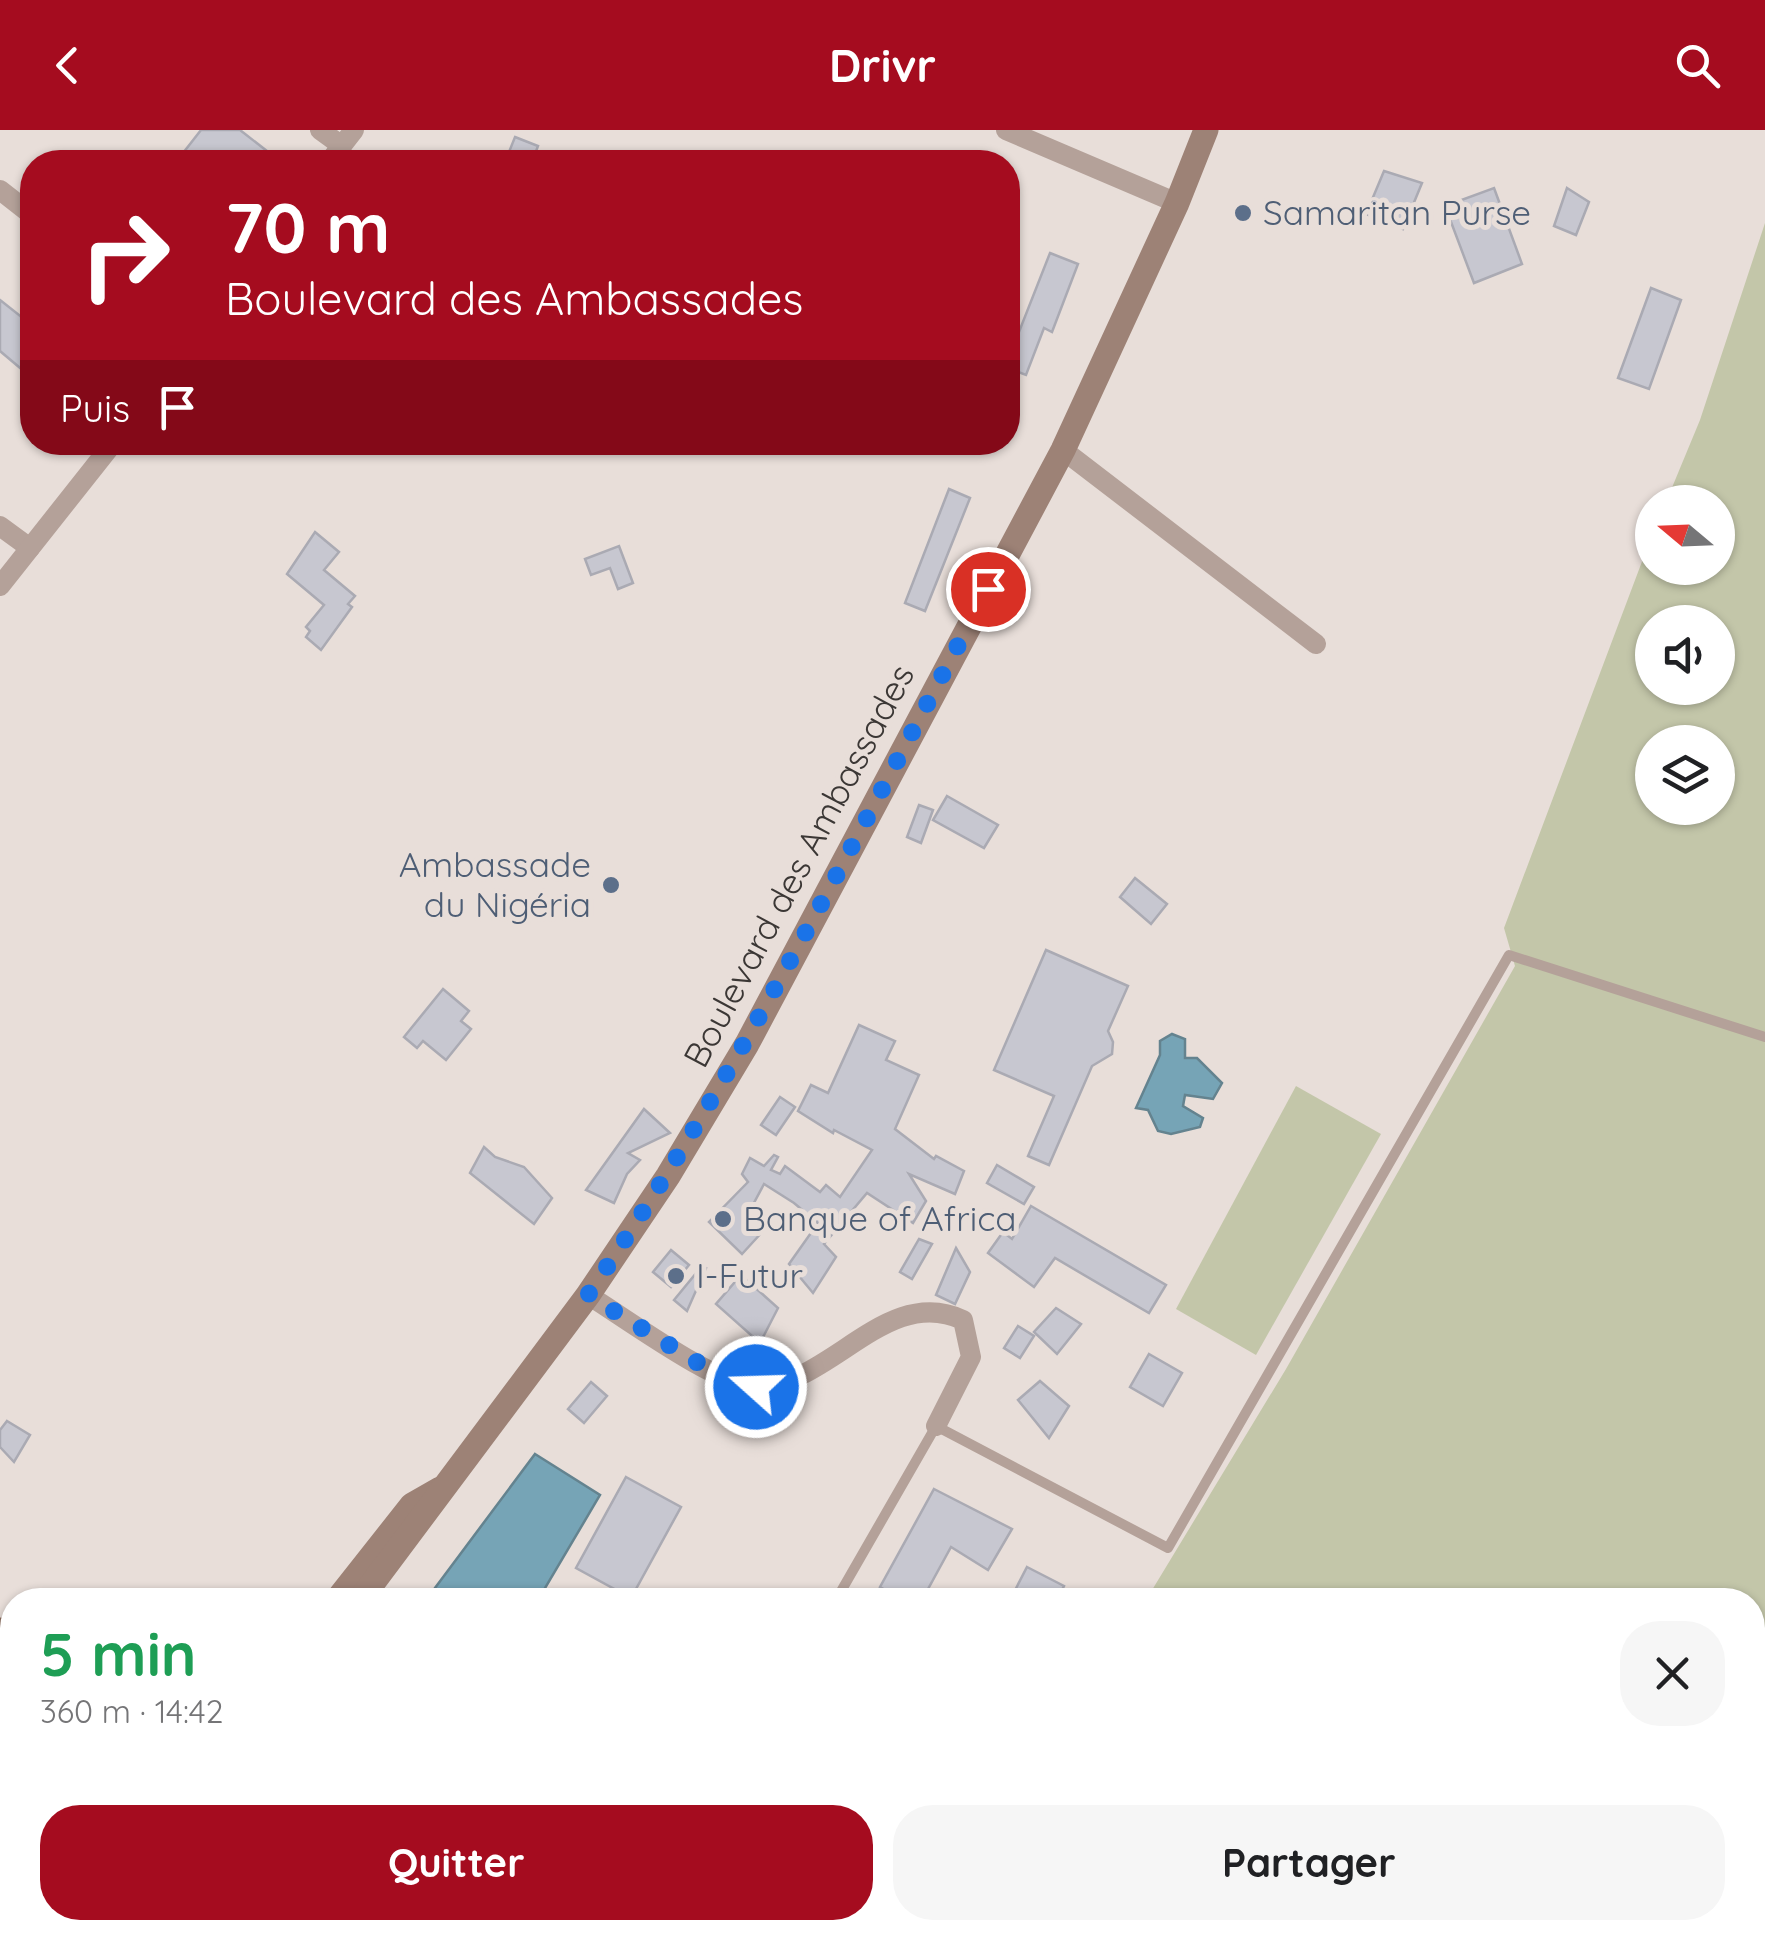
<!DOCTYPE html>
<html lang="fr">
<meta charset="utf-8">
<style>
:root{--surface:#fff;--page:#f6f6f6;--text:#202124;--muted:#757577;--accent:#a50c1f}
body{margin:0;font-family:Quicksand,sans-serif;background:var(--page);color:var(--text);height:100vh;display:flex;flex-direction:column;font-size:38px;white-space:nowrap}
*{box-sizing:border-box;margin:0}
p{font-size:32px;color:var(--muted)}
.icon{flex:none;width:55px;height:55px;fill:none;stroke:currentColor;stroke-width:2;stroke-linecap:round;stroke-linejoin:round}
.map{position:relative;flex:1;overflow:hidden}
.drawer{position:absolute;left:0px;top:1458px;width:1765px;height:352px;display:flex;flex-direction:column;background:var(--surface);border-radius:40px 40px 0 0;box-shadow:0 2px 8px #0004}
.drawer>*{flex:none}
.top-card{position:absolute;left:20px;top:20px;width:1000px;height:305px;border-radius:40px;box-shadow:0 2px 8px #0004;background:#a50c1f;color:#fff;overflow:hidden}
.needle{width:65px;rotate:289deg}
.fabs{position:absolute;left:1635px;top:355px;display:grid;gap:20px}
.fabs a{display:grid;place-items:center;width:100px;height:100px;border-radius:50%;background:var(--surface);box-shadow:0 2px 8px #0004;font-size:50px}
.pin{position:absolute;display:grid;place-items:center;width:85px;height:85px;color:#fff;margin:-42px;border:5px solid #fff;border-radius:50%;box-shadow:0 2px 10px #0007}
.me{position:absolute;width:110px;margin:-55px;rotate:290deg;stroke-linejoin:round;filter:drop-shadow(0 0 8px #0008)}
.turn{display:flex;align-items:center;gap:35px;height:210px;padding:0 40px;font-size:45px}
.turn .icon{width:130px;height:130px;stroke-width:2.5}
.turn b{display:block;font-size:70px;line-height:85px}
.then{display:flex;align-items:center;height:95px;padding:0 40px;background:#0003;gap:20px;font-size:38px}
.round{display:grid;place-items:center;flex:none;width:105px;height:105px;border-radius:40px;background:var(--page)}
.head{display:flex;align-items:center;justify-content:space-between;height:170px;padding:0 40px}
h1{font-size:60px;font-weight:700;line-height:75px;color:#1e9e55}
.primary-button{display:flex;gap:20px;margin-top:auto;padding:20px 40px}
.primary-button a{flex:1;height:115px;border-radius:40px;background:var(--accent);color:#fff;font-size:40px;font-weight:700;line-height:115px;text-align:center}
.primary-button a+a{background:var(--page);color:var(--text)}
header{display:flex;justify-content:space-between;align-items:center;height:130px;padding:0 40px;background:var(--accent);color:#fff;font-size:45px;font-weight:700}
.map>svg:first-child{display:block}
</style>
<header><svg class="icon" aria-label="back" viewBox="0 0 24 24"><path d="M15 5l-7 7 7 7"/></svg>Drivr<svg class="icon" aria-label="search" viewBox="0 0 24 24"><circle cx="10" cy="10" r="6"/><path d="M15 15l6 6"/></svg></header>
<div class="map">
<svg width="1765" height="1808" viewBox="0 0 1765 1808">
<rect width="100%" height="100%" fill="#e8ded9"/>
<g fill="#c3c6a9" fill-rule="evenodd">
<path d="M1765 93V1716L1753 1744 1752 1470H1146L1286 1239 1515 836 1504 798 1652 405V438H1718V372H1666L1700 290ZM1652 492H1718V558H1652ZM1652 612H1718V678H1652Z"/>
<polygon points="1296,956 1381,1004 1256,1225 1176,1179"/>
<polygon points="956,1798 1728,1798 1723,1808 950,1808"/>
</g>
<g fill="#76a4b6" stroke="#64838f" stroke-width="2.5">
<polygon points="1172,904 1185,909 1185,928 1197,928 1222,953 1213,969 1185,965 1183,976 1203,988 1200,997 1171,1004 1158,1001 1148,980 1136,978 1160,925 1160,911"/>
<polygon points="535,1324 600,1365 538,1470 426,1470"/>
<polygon points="1765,1716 1765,1808 1723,1808 1728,1798 1752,1798 1753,1744"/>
</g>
<g fill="#c7c7d0" stroke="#aaaab3" stroke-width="2.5">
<polygon points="201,0 240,0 281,32 176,32"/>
<polygon points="515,7 538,16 532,32 505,32"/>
<polygon points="1384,41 1422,53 1403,99 1366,84"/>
<polygon points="1494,58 1522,134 1474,153 1445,76"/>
<polygon points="1567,58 1589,72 1576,105 1554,96"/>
<polygon points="1050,123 1078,134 1052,202 1044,198 1026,245 1008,238 1008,214 1013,200 1019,202"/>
<polygon points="1651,158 1681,170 1649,259 1618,248"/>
<polygon points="0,170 24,189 32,179 32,248 0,221"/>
<polygon points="949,359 970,368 925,481 905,473"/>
<polygon points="315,402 339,422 324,440 355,466 348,474 352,477 321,520 306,507 310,501 306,497 324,475 287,444"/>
<polygon points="619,416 633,453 618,459 610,438 591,445 585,429"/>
<polygon points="947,666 998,695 984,718 933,690"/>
<polygon points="919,675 933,680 921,713 907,707"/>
<polygon points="1135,748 1167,774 1151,794 1120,767"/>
<polygon points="1046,820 1128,856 1108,901 1113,912 1112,924 1092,936 1049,1035 1028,1026 1054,966 994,940"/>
<polygon points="443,859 469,881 461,891 471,899 446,930 423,911 417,918 404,907"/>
<polygon points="859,895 895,911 886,930 919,945 895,999 934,1029 936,1026 964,1041 955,1064 909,1044 926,1071 913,1093 867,1063 824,1114 836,1127 813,1163 789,1134 818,1093 794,1073 764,1054 748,1084 764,1100 742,1124 709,1092 748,1052 742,1044 750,1028 764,1036 774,1025 778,1027 771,1040 780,1044 785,1036 820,1062 826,1055 840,1067 872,1020 834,1000 833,1003 798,981 811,955 828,963"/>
<polygon points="780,967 795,977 776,1005 761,995"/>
<polygon points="644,979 670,1003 628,1023 640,1030 627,1044 614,1073 586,1060"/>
<polygon points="484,1017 495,1027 524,1037 552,1068 534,1094 470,1043"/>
<polygon points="997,1035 1034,1057 1024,1074 987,1053"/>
<polygon points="1031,1076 1166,1155 1149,1183 1055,1128 1034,1157 988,1123 1003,1102 1012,1109"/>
<polygon points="919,1109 932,1114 912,1149 900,1142"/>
<polygon points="956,1118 970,1142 955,1174 936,1165"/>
<polygon points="671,1120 689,1135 671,1157 653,1142"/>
<polygon points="702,1136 706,1138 687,1181 674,1170"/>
<polygon points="741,1145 778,1178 760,1213 716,1174"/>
<polygon points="1056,1178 1081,1194 1057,1224 1034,1202"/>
<polygon points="1018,1196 1034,1206 1020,1228 1004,1218"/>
<polygon points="1149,1224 1182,1243 1163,1276 1130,1257"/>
<polygon points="1040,1251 1069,1276 1049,1308 1018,1270"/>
<polygon points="591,1252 607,1266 584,1293 568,1279"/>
<polygon points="7,1291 30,1305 14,1332 0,1317 0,1300"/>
<polygon points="626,1347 681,1377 631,1468 576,1438"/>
<polygon points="934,1359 1012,1399 988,1440 951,1417 922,1470 903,1470 880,1457"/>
<polygon points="1027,1437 1064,1456 1057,1470 1010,1470"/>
</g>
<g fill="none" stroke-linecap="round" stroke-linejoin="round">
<g stroke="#b4a199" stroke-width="10">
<polyline points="836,1470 936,1296 1168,1418 1509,825 1765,907"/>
<polyline points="282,1798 292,1808"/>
<polyline points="705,1798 724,1808"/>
<polyline points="486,1808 496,1798"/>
</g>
<g stroke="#b4a199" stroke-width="20">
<polyline points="320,0 342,16"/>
<polyline points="1006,0 1177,73"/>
<polyline points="329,32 354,0"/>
<polyline points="0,60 32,85"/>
<polyline points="1063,320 1316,514"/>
<polyline points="0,396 30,418"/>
<polyline points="0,456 114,312"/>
<path d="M588 1165C624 1187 720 1258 757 1257 831 1255 887 1154 963 1190L971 1227 936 1296"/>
<polyline points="0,1624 12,1615"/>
</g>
<g stroke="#9d8276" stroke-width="25">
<polyline points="337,1470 412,1375 440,1359"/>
<polyline points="360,1470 588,1165 668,1046 747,914 1063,320 1177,73 1206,0"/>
</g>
<g stroke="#8c6c5d" stroke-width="25">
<polyline points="0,1500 12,1512"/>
<polyline points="0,1546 12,1557"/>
<polyline points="77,1808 84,1798"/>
<polyline points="97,1808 105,1798"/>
</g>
</g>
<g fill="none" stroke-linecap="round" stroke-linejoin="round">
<path stroke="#1a73e8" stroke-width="18" stroke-dasharray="0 32.4" d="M756 1257 721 1247 588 1165C741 941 860 698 988 459"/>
</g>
<g fill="#5c6f8a" stroke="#e8ded9" stroke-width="4">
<circle cx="1243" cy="83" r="10"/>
<circle cx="611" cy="755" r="10"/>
<circle cx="723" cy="1089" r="10"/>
<circle cx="676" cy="1146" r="10"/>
</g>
<g text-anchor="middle" stroke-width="10" stroke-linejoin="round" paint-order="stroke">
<g font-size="35" fill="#4e5e75" stroke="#e8ded9" text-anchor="start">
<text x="1263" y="95">Samaritan Purse</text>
<text x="591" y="747" text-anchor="end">Ambassade<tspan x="591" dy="40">du Nigéria</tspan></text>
<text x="743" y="1101">Banque of Africa</text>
<text x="696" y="1158">I-Futur</text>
</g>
<g font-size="35" fill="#3b3735" stroke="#e8ded9">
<text transform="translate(799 736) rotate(-62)" y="12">Boulevard des Ambassades</text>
</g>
</g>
</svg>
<div class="fabs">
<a><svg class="needle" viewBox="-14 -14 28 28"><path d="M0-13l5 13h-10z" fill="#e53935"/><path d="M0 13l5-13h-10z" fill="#757577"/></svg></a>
<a><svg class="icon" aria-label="sound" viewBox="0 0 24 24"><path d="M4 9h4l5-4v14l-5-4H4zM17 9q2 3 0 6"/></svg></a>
<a><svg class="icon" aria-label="layers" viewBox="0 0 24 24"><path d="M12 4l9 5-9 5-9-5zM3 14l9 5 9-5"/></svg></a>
</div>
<div class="pin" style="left:988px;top:459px;background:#d93025"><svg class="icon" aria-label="arrive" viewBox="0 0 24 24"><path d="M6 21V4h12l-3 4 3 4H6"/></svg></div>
<svg class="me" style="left:756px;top:1257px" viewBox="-20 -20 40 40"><circle r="17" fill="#1a73e8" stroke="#fff" stroke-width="3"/><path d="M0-11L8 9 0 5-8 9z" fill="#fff"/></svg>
<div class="top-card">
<div class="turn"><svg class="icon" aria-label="right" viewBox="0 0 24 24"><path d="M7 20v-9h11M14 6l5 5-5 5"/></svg><div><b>70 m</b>Boulevard des Ambassades</div></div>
<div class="then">Puis<svg class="icon" aria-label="arrive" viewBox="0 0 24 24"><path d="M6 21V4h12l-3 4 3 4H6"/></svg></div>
</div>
<section class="drawer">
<div class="head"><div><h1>5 min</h1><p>360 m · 14:42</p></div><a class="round"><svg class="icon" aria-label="close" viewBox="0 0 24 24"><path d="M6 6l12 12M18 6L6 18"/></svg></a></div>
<div class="primary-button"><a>Quitter</a><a>Partager</a></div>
</section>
</div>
